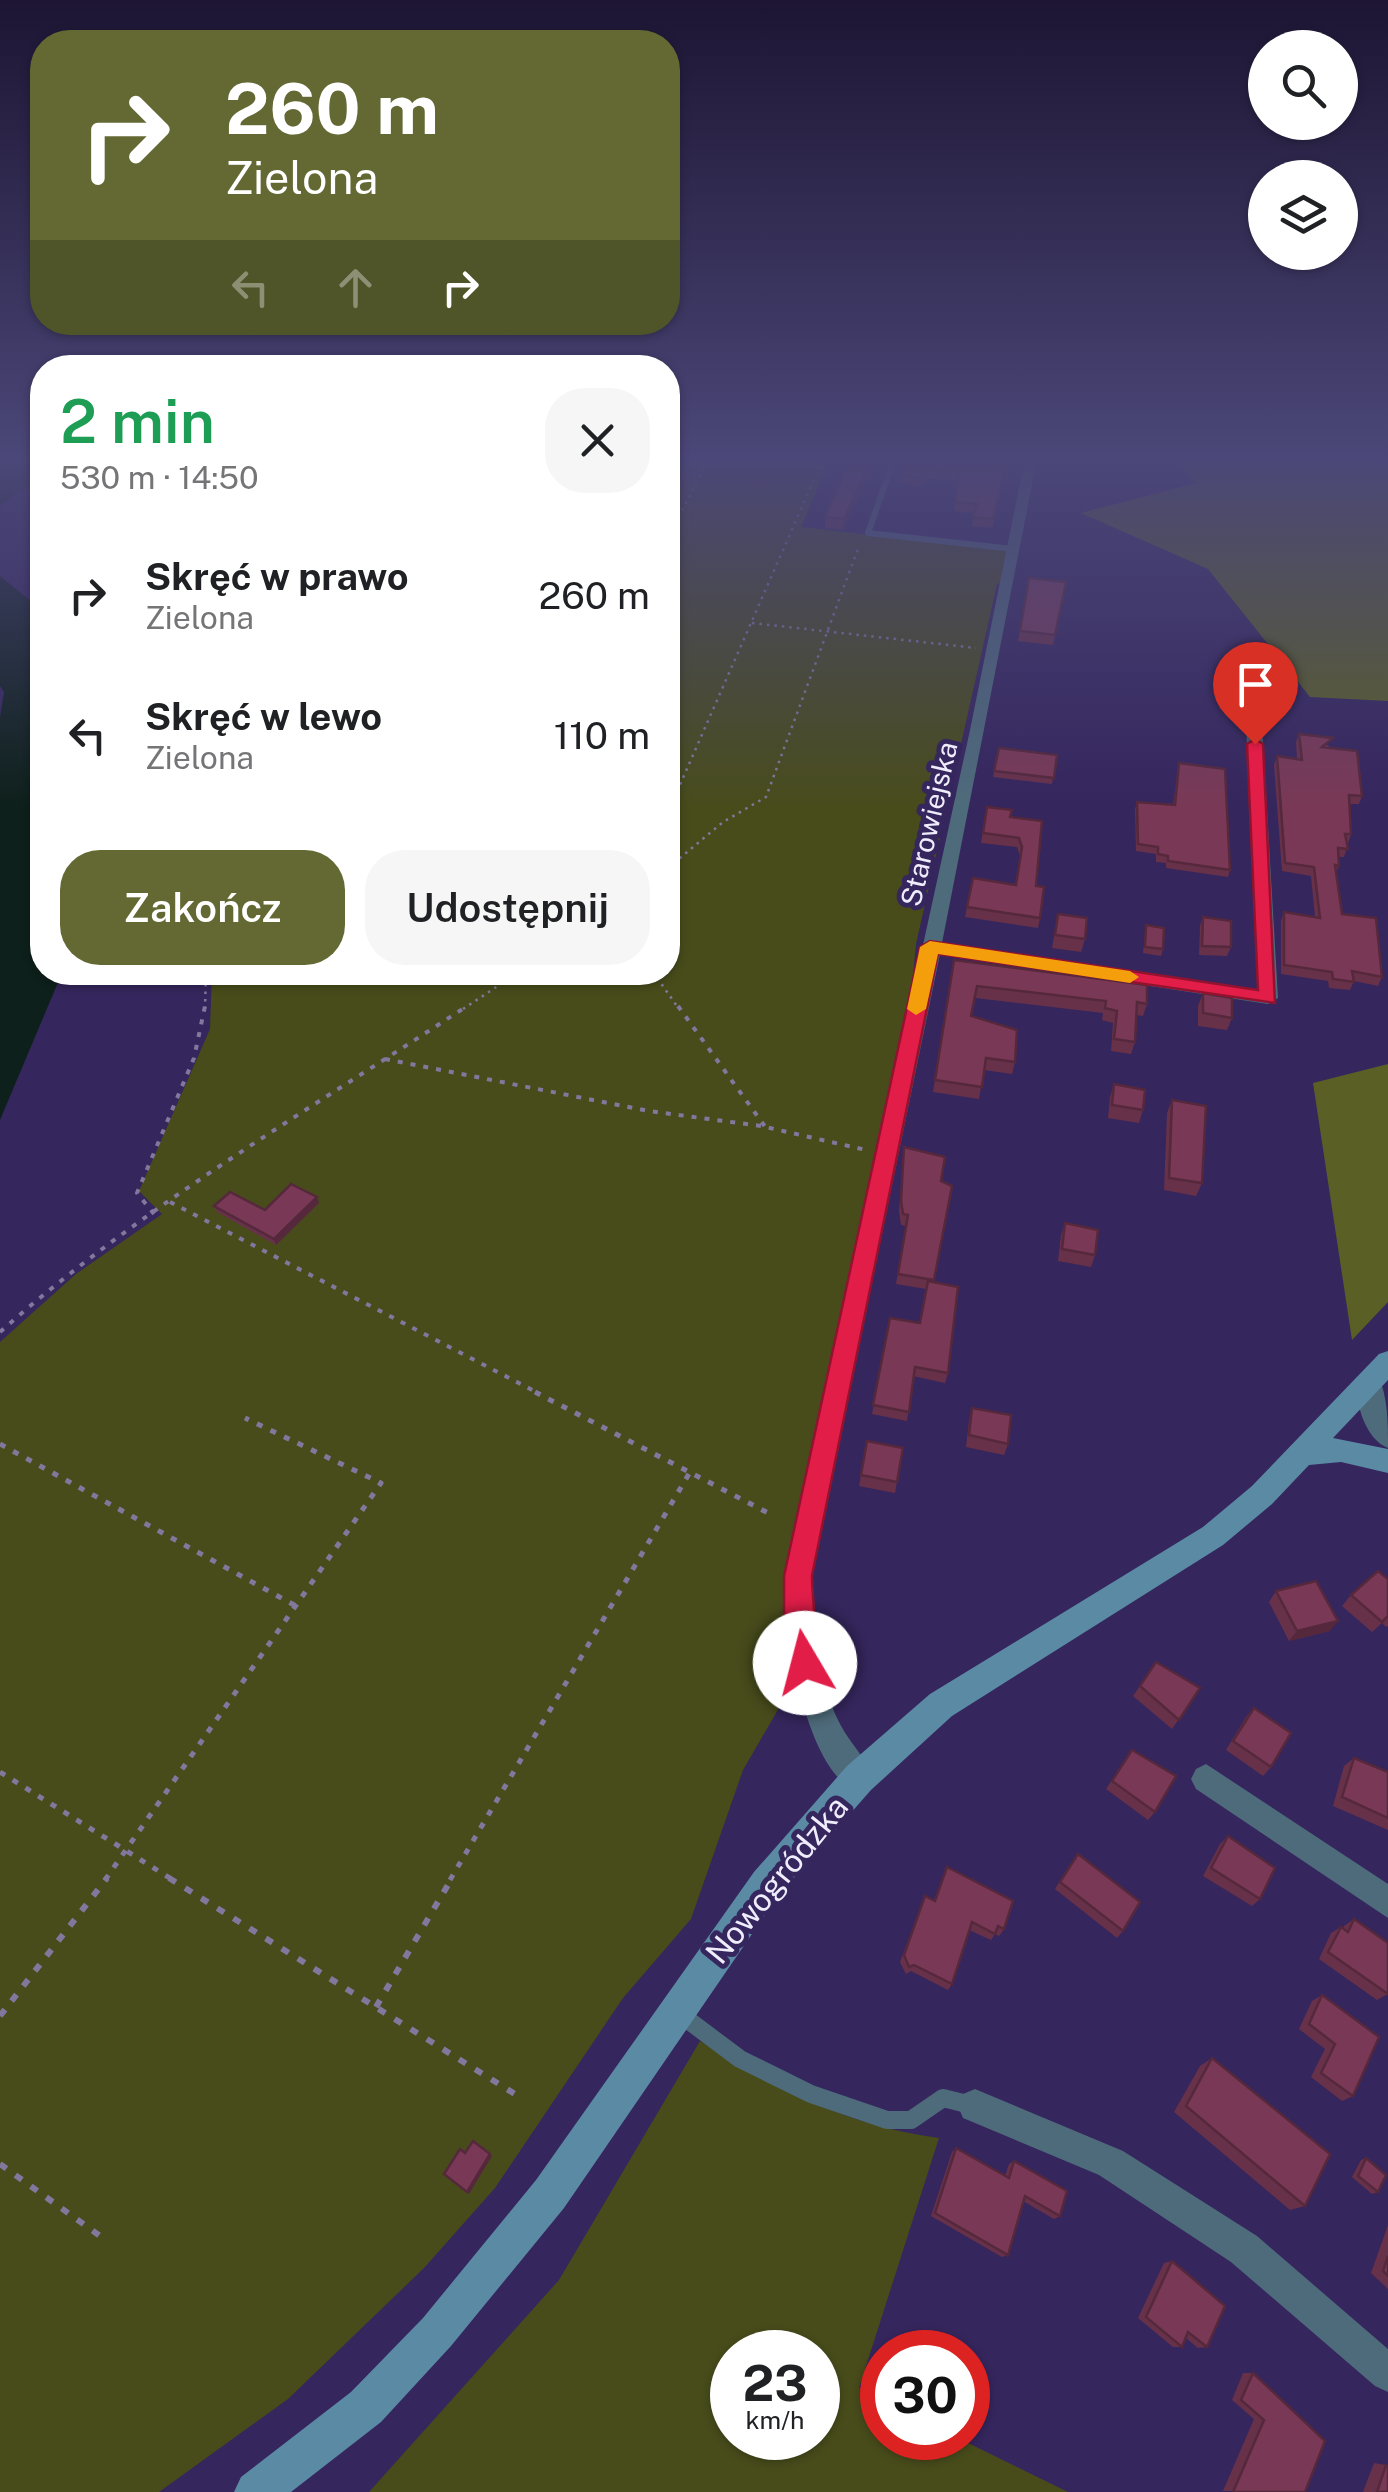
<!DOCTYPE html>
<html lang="pl">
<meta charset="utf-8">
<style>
:root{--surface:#fff;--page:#f6f6f6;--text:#202124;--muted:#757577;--accent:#646934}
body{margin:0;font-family:"Public Sans",sans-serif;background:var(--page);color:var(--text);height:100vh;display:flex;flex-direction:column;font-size:38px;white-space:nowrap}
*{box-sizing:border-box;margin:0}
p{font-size:32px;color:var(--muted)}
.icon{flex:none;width:55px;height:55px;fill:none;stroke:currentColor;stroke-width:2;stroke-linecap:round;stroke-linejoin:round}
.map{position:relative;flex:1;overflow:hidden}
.side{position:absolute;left:30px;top:355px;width:650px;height:630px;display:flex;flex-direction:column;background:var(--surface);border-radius:40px;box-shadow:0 2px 8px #0004}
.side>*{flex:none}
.guide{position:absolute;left:30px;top:30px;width:650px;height:305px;border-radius:40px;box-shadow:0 2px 8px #0004;background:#646934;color:#fff;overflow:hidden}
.buttons{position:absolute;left:1248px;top:30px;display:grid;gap:20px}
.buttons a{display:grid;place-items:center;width:110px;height:110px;border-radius:50%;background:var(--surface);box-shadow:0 2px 8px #0004;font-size:50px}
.speed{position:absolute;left:710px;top:2330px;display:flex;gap:20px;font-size:50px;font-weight:700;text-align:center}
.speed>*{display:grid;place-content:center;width:130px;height:130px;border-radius:50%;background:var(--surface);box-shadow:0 2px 8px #0004;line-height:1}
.speed small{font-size:25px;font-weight:400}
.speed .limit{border:15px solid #d22;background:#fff;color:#111}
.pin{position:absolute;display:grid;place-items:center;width:85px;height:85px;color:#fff;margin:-102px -42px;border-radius:50% 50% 50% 0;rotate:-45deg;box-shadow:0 0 10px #0007}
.pin .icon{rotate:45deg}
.me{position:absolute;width:110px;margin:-55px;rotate:352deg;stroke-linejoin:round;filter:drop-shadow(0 0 8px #0008)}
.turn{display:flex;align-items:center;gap:35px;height:210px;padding:0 30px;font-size:45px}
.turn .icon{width:130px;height:130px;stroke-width:2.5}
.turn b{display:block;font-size:70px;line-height:85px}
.lanes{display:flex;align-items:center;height:95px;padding:0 30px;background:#0003;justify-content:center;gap:50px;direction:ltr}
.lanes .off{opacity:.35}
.round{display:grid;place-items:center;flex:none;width:105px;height:105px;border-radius:40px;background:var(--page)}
.summary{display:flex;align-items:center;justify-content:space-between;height:170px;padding:0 30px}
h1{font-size:60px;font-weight:600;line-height:75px;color:#1e9e55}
.button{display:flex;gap:20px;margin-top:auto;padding:20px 30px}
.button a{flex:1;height:115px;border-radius:40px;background:var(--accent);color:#fff;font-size:40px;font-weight:600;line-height:115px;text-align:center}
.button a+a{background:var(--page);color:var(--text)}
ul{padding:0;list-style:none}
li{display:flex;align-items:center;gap:30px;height:140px;padding:0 30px}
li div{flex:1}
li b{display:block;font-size:38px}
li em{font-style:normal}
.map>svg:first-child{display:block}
</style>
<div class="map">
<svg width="1388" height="2492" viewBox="0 0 1388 2492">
<rect width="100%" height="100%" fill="#35265d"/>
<g fill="#484c1b" fill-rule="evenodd">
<polygon points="668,459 830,459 801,527 1017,552 1013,577 997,584 916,944 896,1157 801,1623 806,1677 790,1689 743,1770 691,1919 623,1998 495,2188 424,2268 288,2399 159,2492 0,2492 0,1342 76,1274 162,1214 139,1191 210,1029 212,973 668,972"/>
<path d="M700 2041C783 2090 842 2125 939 2138L859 2388 882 2400V2438H958L1068 2492H369L559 2280ZM732 2352H818V2438H732Z"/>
</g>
<g fill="#5a5f25">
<polygon points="1174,459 1388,459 1388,701 1310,697 1208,569 1081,513 1196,483"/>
<polygon points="1388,1064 1388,1302 1352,1340 1313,1083"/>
</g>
<g fill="#0e201b">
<polygon points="5,459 42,459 42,475 0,506 0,462"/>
<polygon points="0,576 42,610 42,972 62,973 0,1120 0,717 4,692 0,686"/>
</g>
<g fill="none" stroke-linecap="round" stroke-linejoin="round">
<g stroke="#82789e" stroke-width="2.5" stroke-dasharray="2.5 5" stroke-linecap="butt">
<polyline points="668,537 709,459"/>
<polyline points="752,623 976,648"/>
<polyline points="668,812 823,459"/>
<polyline points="668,868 723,822 766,797 859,546"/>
<polyline points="653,972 679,1009"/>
<polyline points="205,1009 206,972"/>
<polyline points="463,1009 519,972"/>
</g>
<g stroke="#82789e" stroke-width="4" stroke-dasharray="5 8" stroke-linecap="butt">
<polyline points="678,1006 766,1128"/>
<polyline points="385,1059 649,1111 761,1126 866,1150"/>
<polyline points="170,1202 540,1394"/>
<polyline points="154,1214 137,1193 194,1058 205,1006"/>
<path d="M0 1332C141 1207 309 1110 467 1006"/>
</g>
<g stroke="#82789e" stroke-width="5" stroke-dasharray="6 9" stroke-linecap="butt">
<polyline points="535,1392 774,1516"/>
<polyline points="0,1444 296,1606"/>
<polyline points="0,1772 173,1880"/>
<polyline points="105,1880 381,1483 245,1418"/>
<polyline points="450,1880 690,1472"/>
</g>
<g stroke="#82789e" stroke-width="6" stroke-dasharray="8 11" stroke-linecap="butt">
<polyline points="169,1878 518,2096"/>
<polyline points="376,2007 452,1878"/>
<polyline points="0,2016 107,1878"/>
<polyline points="0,2164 107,2241"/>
</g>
<polyline stroke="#4e6b7b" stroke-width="6" points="894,459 868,533 1013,549"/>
<polyline stroke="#4e6b7b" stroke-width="18" points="680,2014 740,2059 811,2094 887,2120 911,2120 943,2098 971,2105"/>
<g fill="#4e6b7b" fill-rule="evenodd">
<path d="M1025 459H1037L942 943 1258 990 1246 724 1254 719 1262 724 1278 998 1268 1004 940 954 811 1576C813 1626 817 1679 840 1724 850 1743 866 1758 874 1778L869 1788 859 1793C803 1770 785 1629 785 1576L970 730Z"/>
<path d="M1369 1372 1378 1375C1388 1397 1388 1423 1388 1448 1365 1440 1351 1396 1360 1375Z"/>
<polygon points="1206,1764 1388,1884 1388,1918 1196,1789 1191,1779 1196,1769"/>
<polygon points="975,2089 1123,2151 1257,2236 1388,2349 1388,2392 1375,2386 1231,2262 1099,2175 963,2118 958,2106 963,2094"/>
</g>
<polygon fill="#5b8aa4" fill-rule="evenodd" points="1388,1351 1388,1380 1333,1438 1388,1449 1388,1473 1341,1462 1309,1465 1272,1504 1223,1545 952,1716 871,1790 778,1896 564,2208 451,2346 381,2422 291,2492 234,2492 241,2477 351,2392 423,2318 536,2180 754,1872 847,1766 930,1694 1203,1527 1252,1486 1379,1354"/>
</g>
<g fill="#68314a">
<polygon points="851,459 876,459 843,530 825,528 825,517"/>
<polygon points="908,459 1008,459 992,528 972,526 974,513 954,511 958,481 925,478 921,486 902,484 903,475"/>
<polygon points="1029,578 1066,582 1053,645 1018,641"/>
<polygon points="1299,734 1330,746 1328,747 1362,796 1359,804 1350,804 1351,834 1344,857 1339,857 1339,866 1336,872 1342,914 1382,977 1378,986 1354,981 1350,990 1329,988 1328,981 1281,974 1281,921 1284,912 1315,917 1311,876 1282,871 1274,765 1277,756 1297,759 1296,742"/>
<polygon points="999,748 1057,755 1052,784 993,777"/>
<polygon points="1179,763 1230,870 1228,877 1166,868 1166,863 1156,862 1156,854 1136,851 1135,809 1137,802 1173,805"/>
<polygon points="987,807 1010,817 1036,886 1040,918 1038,928 965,917 973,878 1015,885 1020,856 1017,847 981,843"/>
<polygon points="1058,914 1085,939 1081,952 1052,948"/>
<polygon points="1203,917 1231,947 1227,956 1199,955 1200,926"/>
<polygon points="1146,925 1163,949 1161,956 1143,953"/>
<polygon points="954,960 1147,1004 1143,1016 1136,1015 1135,1042 1131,1054 1111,1051 1113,1023 1102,1020 1103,1013 975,998 971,1016 1015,1062 1012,1074 984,1070 979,1099 933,1092"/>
<polygon points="1203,993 1232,1018 1227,1030 1198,1026 1198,1006"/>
<polygon points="1114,1084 1143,1110 1139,1123 1108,1118 1110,1097"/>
<polygon points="1172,1100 1202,1183 1196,1196 1164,1190 1167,1113"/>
<polygon points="904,1147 941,1181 952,1186 934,1282 948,1373 945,1383 913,1376 907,1421 872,1414 890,1318 920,1323 926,1289 896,1284 906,1226 901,1225 899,1211"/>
<polygon points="319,1203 276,1245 217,1212 214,1206 265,1210"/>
<polygon points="1065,1223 1095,1255 1091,1267 1058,1261 1061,1235"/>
<polygon points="972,1408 1008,1444 1004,1455 966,1447 969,1420"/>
<polygon points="867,1441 903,1448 895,1493 859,1486"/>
<polygon points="1388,1579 1388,1626 1386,1627 1382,1623 1372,1632 1342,1606 1351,1595"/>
<polygon points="1276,1591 1330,1631 1289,1641 1269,1602"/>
<polygon points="1156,1662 1200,1688 1172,1729 1133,1696"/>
<polygon points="1254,1708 1271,1767 1263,1776 1226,1750 1246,1717"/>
<polygon points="1132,1750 1155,1812 1148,1820 1106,1789"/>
<polygon points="1354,1758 1388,1772 1388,1830 1333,1806 1344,1766"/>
<polygon points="1228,1836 1260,1899 1252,1906 1203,1876 1220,1844"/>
<polygon points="1072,1862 1123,1931 1117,1938 1055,1889"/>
<polygon points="947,1867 1004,1929 999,1936 995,1934 991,1940 969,1930 952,1984 948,1990 911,1971 906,1974 900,1962 925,1896 934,1900"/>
<polygon points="1354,1919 1388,1994 1377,2000 1319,1959 1331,1933 1341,1927 1343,1929 1344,1926"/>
<polygon points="1322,1995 1353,2096 1342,2101 1311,2077 1325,2049 1299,2029 1312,2001"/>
<polygon points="1212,2058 1305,2206 1290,2210 1174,2112 1200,2066"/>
<polygon points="956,2148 1005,2176 1009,2164 1014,2161 1060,2216 1054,2219 1023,2201 1008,2255 1002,2257 931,2216 952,2152"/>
<polygon points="1366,2158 1378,2192 1372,2194 1352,2177 1361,2160"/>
<polygon points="1388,2225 1388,2289 1371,2273"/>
<polygon points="1172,2261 1207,2347 1198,2348 1186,2338 1182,2347 1173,2347 1138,2318 1164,2263"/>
<polygon points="1243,2373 1253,2373 1305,2492 1223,2491 1254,2419 1232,2400"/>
<polygon points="1374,2463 1386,2465 1388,2492 1363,2492"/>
</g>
<g fill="#55283c">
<polygon points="872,459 876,459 843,530 844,519"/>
<polygon points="317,1197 319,1203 276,1245 274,1239"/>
<polygon points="1338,1621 1330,1631 1289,1641 1297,1631"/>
<polygon points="490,2154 492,2156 469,2194 467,2192"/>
</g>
<g fill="#793956" stroke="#55283c" stroke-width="2.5">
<polygon points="851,459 872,459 844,519 825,517"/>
<polygon points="908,459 1007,459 993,519 973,517 977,504 955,502 959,473 926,469 922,478 903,475"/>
<polygon points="1029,578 1066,582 1055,635 1020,631"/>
<polygon points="1299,734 1333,738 1322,747 1357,751 1362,796 1349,795 1351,834 1345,834 1348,849 1338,848 1339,866 1335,865 1342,914 1376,918 1382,977 1352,971 1354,982 1333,979 1332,972 1284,965 1284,912 1320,918 1314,867 1285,863 1277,756 1302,760"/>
<polygon points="999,748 1057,755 1054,778 994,771"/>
<polygon points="1179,763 1225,769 1230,870 1168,861 1168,856 1158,854 1158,847 1138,844 1137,802 1175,805"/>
<polygon points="987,807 1012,810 1010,817 1042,821 1036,886 1044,887 1040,918 967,907 973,878 1016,885 1022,847 1019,838 983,833"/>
<polygon points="1058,914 1087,918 1085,939 1055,935"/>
<polygon points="1203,917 1231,921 1231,947 1202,946"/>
<polygon points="1146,925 1164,928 1163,949 1145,947"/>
<polygon points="954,960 1147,985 1147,1004 1137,1002 1135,1042 1114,1039 1117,1011 1105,1008 1106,1001 977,986 971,1016 1017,1030 1015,1062 986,1058 982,1087 935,1080"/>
<polygon points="1203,993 1232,998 1232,1018 1203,1013"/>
<polygon points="1114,1084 1145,1090 1143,1110 1112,1105"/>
<polygon points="1172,1100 1206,1106 1202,1183 1169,1178"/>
<polygon points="904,1147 945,1157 941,1181 952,1186 934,1280 898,1274 908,1215 903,1214 901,1201"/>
<polygon points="291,1184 317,1197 274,1239 214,1206 230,1192 265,1210"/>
<polygon points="1065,1223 1098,1230 1095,1255 1062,1249"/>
<polygon points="928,1281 958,1287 948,1373 915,1367 909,1412 873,1405 890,1318 920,1323"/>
<polygon points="972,1408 1011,1415 1008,1444 969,1435"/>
<polygon points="867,1441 903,1448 897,1482 861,1475"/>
<polygon points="1378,1571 1388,1579 1388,1616 1382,1622 1351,1595"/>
<polygon points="1316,1581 1338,1621 1297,1631 1276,1591"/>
<polygon points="1156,1662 1200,1688 1179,1720 1140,1686"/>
<polygon points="1254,1708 1291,1733 1271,1767 1233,1741"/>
<polygon points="1132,1750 1176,1776 1155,1812 1112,1781"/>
<polygon points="1354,1758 1388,1772 1388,1818 1342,1797"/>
<polygon points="1228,1836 1275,1868 1260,1899 1211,1868"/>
<polygon points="1078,1854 1140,1902 1123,1931 1060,1882"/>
<polygon points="947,1867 1013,1901 1004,1929 998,1926 995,1934 972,1922 952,1984 914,1965 909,1967 904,1955 925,1896 935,1901"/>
<polygon points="1354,1919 1388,1943 1388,1994 1328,1952 1341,1927 1348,1932"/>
<polygon points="1322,1995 1379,2037 1353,2096 1321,2073 1335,2044 1309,2024"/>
<polygon points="1212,2058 1330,2154 1305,2206 1186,2106"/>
<polygon points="473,2141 490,2154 467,2192 444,2174 460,2149 465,2153"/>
<polygon points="956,2148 1009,2178 1014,2161 1067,2191 1060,2216 1025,2196 1008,2255 935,2213"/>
<polygon points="1366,2158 1386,2175 1378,2192 1358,2176"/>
<polygon points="1388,2256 1388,2276 1383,2271"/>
<polygon points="1172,2261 1225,2306 1207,2347 1188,2332 1182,2347 1146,2317"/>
<polygon points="1253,2373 1325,2441 1305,2492 1233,2492 1264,2420 1241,2400"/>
<polygon points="1386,2465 1388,2466 1388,2492 1377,2492"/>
</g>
<linearGradient id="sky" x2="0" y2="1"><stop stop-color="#1d1533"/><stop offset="0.57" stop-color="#4b4778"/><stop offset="1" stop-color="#4b4778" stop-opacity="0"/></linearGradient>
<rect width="1388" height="807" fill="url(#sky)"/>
<path fill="#e11d48" stroke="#92132f" stroke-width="2.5" d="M1255 739 1263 744 1275 1003 938 954 812 1576C812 1596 820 1661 815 1673L805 1677 795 1673 784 1630V1576L920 947 930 941 1258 990 1247 744Z"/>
<polygon fill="#f59e0b" points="930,941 1130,971 1139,977 1130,983 938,954 926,1009 916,1015 907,1009 920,947"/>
<g text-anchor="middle" stroke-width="10" stroke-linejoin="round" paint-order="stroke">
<g font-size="28" fill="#efedfb" stroke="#35265d">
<text transform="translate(929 824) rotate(-77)" y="10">Starowiejska</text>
</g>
<g font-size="32" fill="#efedfb" stroke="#35265d">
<text transform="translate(777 1880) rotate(-51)" y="11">Nowogródzka</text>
</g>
</g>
</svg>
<div class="buttons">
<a><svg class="icon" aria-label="search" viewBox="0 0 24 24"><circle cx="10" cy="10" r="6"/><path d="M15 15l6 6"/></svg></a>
<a><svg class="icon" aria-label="layers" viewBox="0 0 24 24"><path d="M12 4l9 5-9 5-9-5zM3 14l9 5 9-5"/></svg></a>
</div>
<div class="speed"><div>23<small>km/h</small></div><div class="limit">30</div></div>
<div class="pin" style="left:1255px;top:744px;background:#d93025"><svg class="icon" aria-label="arrive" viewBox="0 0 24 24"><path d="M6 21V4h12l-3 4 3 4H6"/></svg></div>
<svg class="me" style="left:805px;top:1663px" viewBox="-20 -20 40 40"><circle r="19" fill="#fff"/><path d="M0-13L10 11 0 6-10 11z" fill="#e11d48"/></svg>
<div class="guide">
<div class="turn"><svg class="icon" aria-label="right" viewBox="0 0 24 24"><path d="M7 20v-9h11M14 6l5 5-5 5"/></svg><div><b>260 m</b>Zielona</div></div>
<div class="lanes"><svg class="icon off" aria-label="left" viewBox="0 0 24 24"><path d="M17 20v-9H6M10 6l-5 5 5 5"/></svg><svg class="icon off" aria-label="ahead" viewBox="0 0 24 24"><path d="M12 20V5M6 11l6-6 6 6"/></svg><svg class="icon" aria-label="right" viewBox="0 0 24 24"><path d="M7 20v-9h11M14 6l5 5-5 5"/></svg></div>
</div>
<section class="side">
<div class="summary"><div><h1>2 min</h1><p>530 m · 14:50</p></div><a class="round"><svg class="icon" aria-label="close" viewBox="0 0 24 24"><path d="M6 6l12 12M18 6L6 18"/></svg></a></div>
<ul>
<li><svg class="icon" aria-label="right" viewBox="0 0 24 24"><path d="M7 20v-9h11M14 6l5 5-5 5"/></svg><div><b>Skręć w prawo</b><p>Zielona</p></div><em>260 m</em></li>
<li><svg class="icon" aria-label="left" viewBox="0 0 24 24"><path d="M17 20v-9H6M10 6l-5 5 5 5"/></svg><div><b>Skręć w lewo</b><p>Zielona</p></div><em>110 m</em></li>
</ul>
<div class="button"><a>Zakończ</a><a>Udostępnij</a></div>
</section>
</div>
